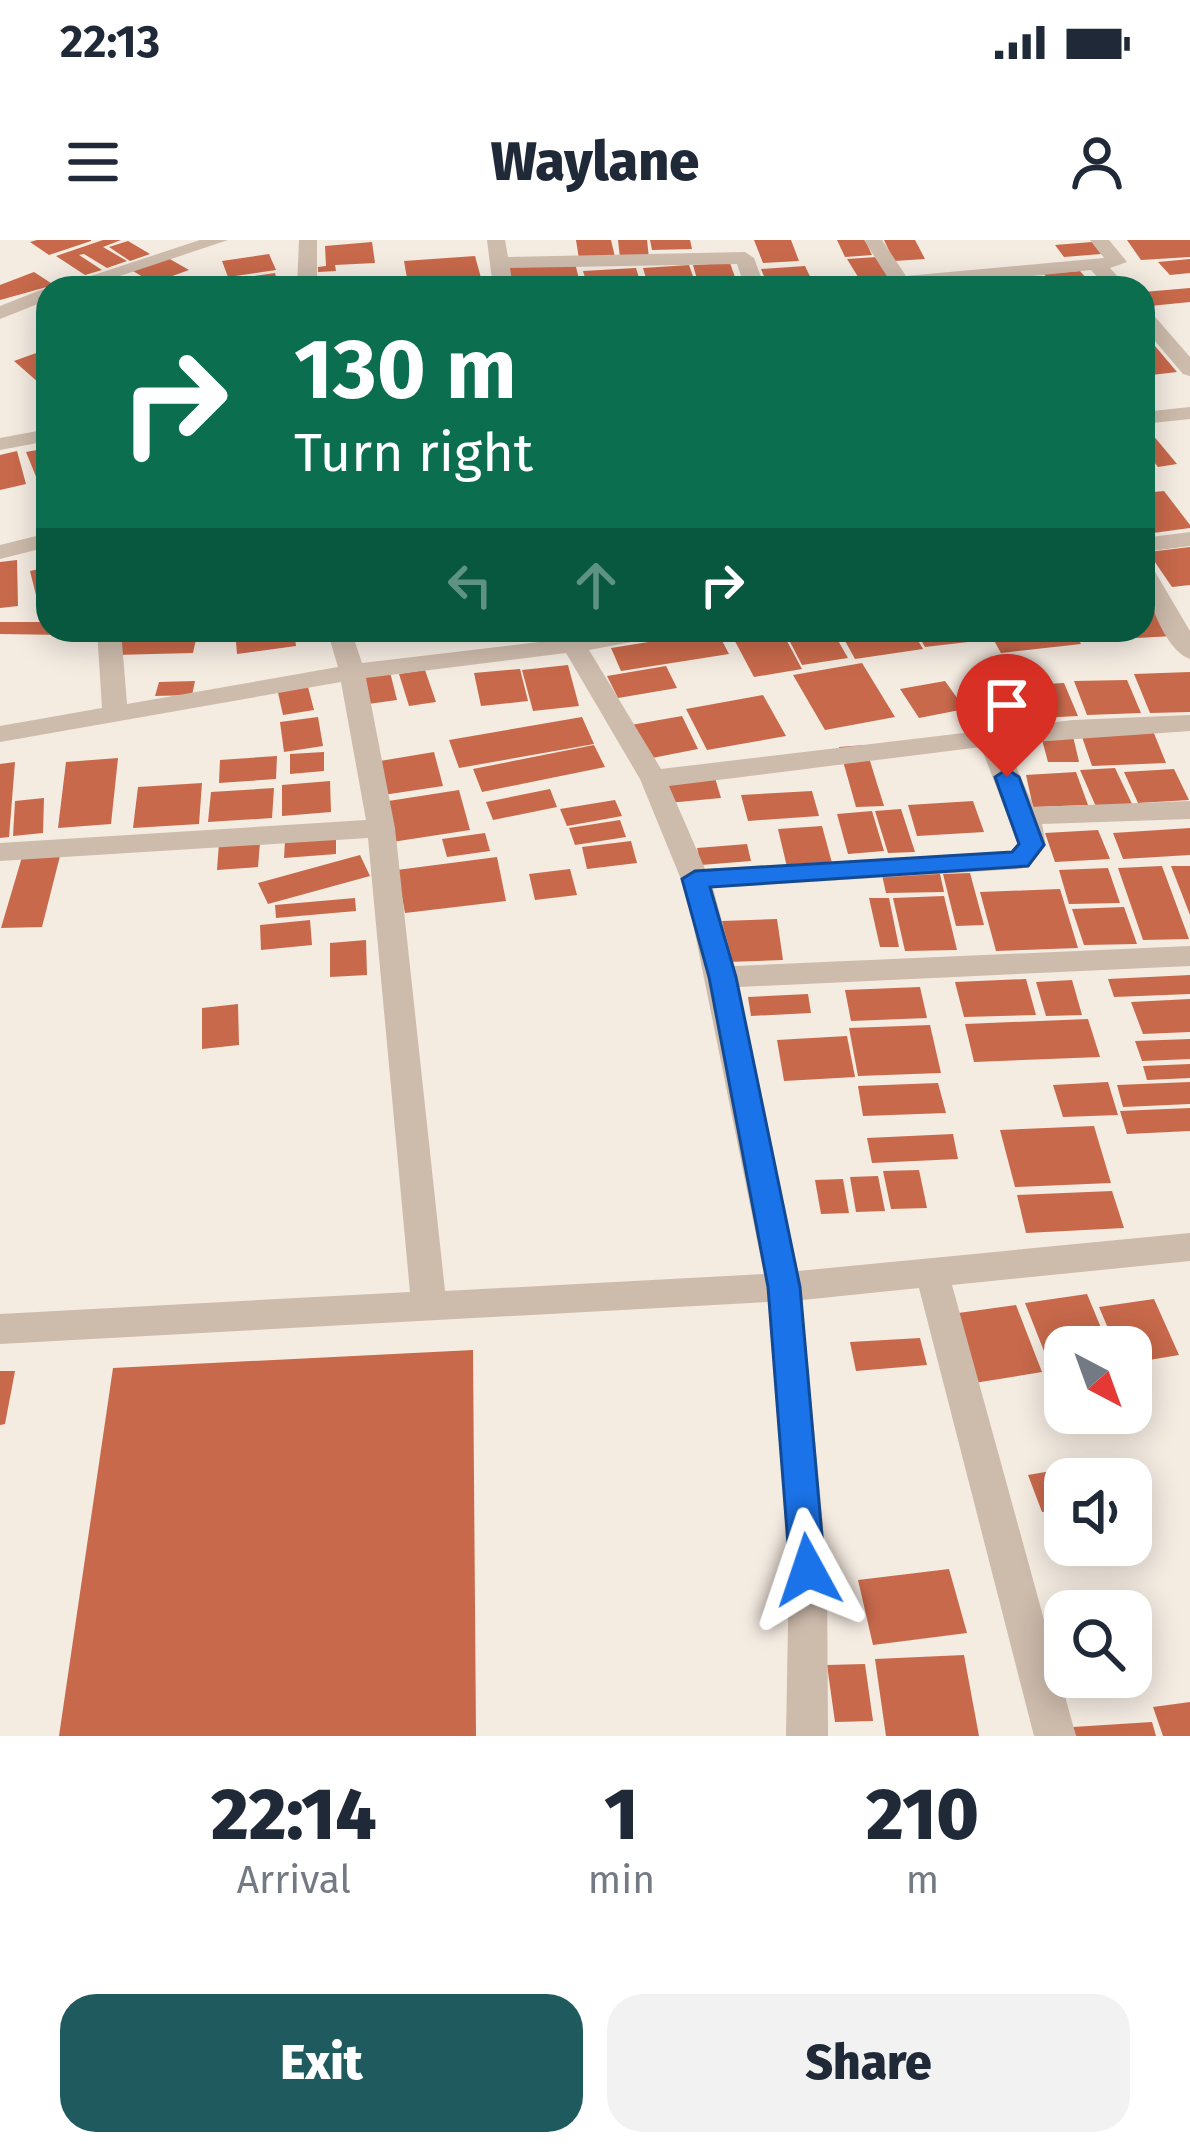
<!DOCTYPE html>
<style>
:root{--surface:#fff;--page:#f2f2f3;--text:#1f2937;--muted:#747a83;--accent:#1f5a5e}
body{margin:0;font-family:"Fira Sans",sans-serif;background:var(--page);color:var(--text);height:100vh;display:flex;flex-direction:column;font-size:45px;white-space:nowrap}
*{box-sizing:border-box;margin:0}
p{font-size:39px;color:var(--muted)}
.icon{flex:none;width:66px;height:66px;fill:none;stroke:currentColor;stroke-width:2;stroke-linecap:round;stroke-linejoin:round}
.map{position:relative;height:1496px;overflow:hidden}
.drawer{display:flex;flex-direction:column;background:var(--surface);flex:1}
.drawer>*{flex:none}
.top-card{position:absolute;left:36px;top:36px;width:1119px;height:366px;border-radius:36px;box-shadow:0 6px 30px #0003;background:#0b6e4f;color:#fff;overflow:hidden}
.needle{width:78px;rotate:139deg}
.tools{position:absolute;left:1044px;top:1086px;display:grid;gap:24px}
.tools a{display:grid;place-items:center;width:108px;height:108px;border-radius:24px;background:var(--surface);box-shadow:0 6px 30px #0003;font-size:60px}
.pin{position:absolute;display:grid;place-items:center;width:102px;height:102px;color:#fff;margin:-123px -51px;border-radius:50% 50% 50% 0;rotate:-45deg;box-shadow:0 0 12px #0007}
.pin .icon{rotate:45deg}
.me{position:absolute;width:132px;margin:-66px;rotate:355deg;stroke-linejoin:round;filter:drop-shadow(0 0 9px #0008)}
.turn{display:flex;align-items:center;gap:42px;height:252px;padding:0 60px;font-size:54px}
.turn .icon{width:156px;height:156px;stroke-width:2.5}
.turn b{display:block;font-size:84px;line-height:102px}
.lanes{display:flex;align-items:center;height:114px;padding:0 60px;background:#0003;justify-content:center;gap:60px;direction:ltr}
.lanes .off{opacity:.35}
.eta{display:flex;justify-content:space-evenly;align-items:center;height:204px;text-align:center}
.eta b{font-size:72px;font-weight:800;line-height:84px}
.button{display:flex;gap:24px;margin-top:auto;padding:24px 60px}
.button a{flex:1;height:138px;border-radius:36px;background:var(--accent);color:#fff;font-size:48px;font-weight:800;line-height:138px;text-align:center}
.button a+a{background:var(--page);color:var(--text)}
.status{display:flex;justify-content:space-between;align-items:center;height:84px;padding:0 60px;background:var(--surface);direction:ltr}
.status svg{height:33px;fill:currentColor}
header{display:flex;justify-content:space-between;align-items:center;height:156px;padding:0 60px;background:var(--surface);font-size:54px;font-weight:800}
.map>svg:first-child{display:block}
</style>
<div class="status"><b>22:13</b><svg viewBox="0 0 49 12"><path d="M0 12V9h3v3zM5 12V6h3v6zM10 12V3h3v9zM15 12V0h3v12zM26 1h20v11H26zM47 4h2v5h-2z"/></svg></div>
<header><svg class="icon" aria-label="menu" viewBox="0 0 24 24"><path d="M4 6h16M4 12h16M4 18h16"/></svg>Waylane<svg class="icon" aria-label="person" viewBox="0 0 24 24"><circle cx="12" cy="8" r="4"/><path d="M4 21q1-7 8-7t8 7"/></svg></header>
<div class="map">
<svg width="1190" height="1496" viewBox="0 0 1190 1496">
<rect width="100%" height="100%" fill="#f4ebe1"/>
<g fill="#c8694b">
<polygon points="37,0 91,0 91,1 49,15 30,2"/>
<polygon points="103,0 121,0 103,7 127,21 107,28 84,14 79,15 102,30 85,35 56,16"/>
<polygon points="576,0 611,0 615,17 579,19"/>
<polygon points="618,0 647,0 649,18 620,18"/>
<polygon points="650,0 690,0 692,9 652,10"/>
<polygon points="754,0 791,0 799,21 763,23"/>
<polygon points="837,0 865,0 872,15 845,17"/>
<polygon points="884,0 915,0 925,19 894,21"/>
<polygon points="1127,0 1190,0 1190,17 1141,20"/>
<polygon points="128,1 150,14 130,21 109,7"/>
<polygon points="372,2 375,23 335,25 336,31 318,32 318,27 326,26 325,6"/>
<polygon points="1092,2 1101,14 1064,17 1055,5"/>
<polygon points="269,14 276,30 228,37 222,21"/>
<polygon points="475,16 481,38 473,39 477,48 424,48 436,42 408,44 404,21"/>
<polygon points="877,17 890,37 860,40 847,19"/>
<polygon points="168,18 189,30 153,43 133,31"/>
<polygon points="1190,19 1190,33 1170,35 1158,22"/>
<polygon points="575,23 579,39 512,43 509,27"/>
<polygon points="730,23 735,37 697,39 693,25"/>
<polygon points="689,25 695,42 648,45 643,28"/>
<polygon points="805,26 815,47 769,48 761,29"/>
<polygon points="636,28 642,48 588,48 583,31"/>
<polygon points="1080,31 1095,48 1055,48 1044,34"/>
<polygon points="34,32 54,45 0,60 0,45"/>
<polygon points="275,33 279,48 222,48 220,41"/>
<polygon points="1190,48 1190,62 1150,66 1143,58 1143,52"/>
<polygon points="1155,106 1177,132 1143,136 1143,108"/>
<polygon points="39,112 48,120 48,139 39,143 14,121"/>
<polygon points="1147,188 1177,224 1158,227 1143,208 1143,189"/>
<polygon points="48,208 48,266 26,212"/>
<polygon points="17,211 26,244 0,250 0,215"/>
<polygon points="1164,251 1190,285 1190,288 1153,293 1143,280 1143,253"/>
<polygon points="1190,307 1190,345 1172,347 1148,312"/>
<polygon points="17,320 18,366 0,368 0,322"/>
<polygon points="48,327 48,352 36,355 30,331"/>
<polygon points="1143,372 1161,372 1173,396 1101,400 1096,390 1143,390"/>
<polygon points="0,382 48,382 48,390 67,390 65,395 0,394"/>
<polygon points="121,390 198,390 193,413 114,415"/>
<polygon points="235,390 294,390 296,406 237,414"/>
<polygon points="729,390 781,390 802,429 754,437"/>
<polygon points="784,390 832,390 848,418 802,425"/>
<polygon points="839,390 912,390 923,409 855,419"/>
<polygon points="915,390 980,390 985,400 925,407"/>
<polygon points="988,390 1073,390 1081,404 1001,413"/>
<polygon points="717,391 729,414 621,431 611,408"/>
<polygon points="862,423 895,477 825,490 793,435"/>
<polygon points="568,425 579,466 533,471 522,430"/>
<polygon points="666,426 677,448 618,458 607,436"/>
<polygon points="520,429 528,461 481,466 474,433"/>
<polygon points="425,430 436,462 409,466 399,434"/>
<polygon points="390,432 397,460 361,465 355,437"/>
<polygon points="1190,432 1190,472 1150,473 1134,434"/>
<polygon points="1127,440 1141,473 1087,475 1074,441"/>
<polygon points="195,441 192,455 155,456 159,442"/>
<polygon points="945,441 965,469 919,478 900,449"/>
<polygon points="307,443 314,470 283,475 277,448"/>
<polygon points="1064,443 1078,476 979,481 968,448"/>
<polygon points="763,455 786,496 707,510 686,469"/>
<polygon points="682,476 698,509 647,519 631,485"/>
<polygon points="318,477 323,506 284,512 280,482"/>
<polygon points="582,477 594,504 459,528 449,500"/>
<polygon points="1153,491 1166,523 1092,526 1081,494"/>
<polygon points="1041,496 1073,496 1079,522 1048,522"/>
<polygon points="594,505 605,527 482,552 473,529"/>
<polygon points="865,505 884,566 856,567 839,507"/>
<polygon points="324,512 324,531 290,534 290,514"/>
<polygon points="434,512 443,546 383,555 374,522"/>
<polygon points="277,516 276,539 219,543 220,520"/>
<polygon points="118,518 111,584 58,588 66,522"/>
<polygon points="15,522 9,597 0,598 0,524"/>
<polygon points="1115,528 1133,566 1097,569 1080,530"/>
<polygon points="1174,529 1189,560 1138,563 1124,532"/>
<polygon points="713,531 721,558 668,563 662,536"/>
<polygon points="1076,532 1088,565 1033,567 1026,535"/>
<polygon points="330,541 331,572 282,576 282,545"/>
<polygon points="202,543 199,584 133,588 138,547"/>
<polygon points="274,548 272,578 208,582 211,552"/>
<polygon points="550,549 557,567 493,580 486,562"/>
<polygon points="459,550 470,590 392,602 382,562"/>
<polygon points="812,551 819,576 748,581 741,555"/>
<polygon points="44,558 43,593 13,596 15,561"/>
<polygon points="615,560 622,576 567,586 560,569"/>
<polygon points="973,561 984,592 917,596 908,565"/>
<polygon points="901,569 915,612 888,613 875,571"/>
<polygon points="872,571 884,611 848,614 837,574"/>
<polygon points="620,580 626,597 575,605 569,588"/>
<polygon points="822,586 832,623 787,627 778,589"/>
<polygon points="1190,588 1190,615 1123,619 1113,593"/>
<polygon points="1098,590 1110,619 1055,622 1045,593"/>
<polygon points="485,593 490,611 447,617 442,599"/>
<polygon points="336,597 336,614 284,618 285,601"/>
<polygon points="631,601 637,623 587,629 582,607"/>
<polygon points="260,602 258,627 217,630 219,603"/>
<polygon points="747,604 751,621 701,625 697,608"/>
<polygon points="360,615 370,636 268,664 258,643"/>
<polygon points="60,616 42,687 1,688 22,617"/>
<polygon points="497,617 506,661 405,673 397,630"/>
<polygon points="1162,626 1189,699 1143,700 1118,628"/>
<polygon points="1171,626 1190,626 1190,675"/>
<polygon points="1108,628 1120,663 1069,664 1059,630"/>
<polygon points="570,629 577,655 535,660 529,634"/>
<polygon points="970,633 984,685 956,686 943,634"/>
<polygon points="940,634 944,652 886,653 882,635"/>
<polygon points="1060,649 1078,708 996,711 980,652"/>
<polygon points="944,656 957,710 905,711 893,658"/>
<polygon points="355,658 356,671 276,678 275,665"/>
<polygon points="869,658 889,658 899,707 880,707"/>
<polygon points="1124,667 1137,704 1084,705 1072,669"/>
<polygon points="777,679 783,720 727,722 722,681"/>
<polygon points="310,680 312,705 261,710 260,685"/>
<polygon points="366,700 367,735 330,737 330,703"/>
<polygon points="1190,735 1190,754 1114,757 1108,739"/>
<polygon points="1026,739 1036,775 964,777 955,742"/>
<polygon points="1072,740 1082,775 1046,776 1036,742"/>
<polygon points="920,747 927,778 851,781 845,750"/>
<polygon points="808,754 811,773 751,776 748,757"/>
<polygon points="1190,759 1190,792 1143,794 1131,762"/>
<polygon points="238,764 239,805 202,809 202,768"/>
<polygon points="1088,779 1100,817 974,822 965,784"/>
<polygon points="930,785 941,833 858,836 849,788"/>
<polygon points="847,796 855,837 784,841 777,800"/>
<polygon points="1190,799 1190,819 1142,821 1135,801"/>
<polygon points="1190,824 1190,838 1147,840 1143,826"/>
<polygon points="1108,842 1118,875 1063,877 1053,845"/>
<polygon points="1190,842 1190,864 1123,867 1117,845"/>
<polygon points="938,843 946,873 863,876 858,846"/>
<polygon points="1190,868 1190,891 1127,894 1120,871"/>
<polygon points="1094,886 1111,943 1015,947 1000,890"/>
<polygon points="953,894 958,919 872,923 867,898"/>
<polygon points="919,930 927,968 891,969 883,931"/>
<polygon points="878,936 885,971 856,972 850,937"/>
<polygon points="843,939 849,973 821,974 815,940"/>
<polygon points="1112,951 1124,988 1026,993 1017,955"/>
<polygon points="1087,1054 1109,1107 1065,1107 1065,1132 1053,1134 1025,1063"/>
<polygon points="1154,1059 1179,1115 1131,1123 1131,1107 1116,1107 1099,1067"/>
<polygon points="1016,1065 1042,1132 968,1144 944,1075"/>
<polygon points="920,1098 927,1125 856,1131 850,1102"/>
<polygon points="473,1110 476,1496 59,1496 113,1128"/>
<polygon points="0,1131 15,1131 5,1184 0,1185"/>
<polygon points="1127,1218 1142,1256 1131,1257 1131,1239 1065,1239 1065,1269 1042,1272 1028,1235"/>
<polygon points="949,1329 967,1393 873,1405 858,1340"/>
<polygon points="964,1415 979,1496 886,1496 875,1419"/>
<polygon points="865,1424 873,1481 835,1482 827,1425"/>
<polygon points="1066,1437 1129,1437 1132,1449 1070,1452"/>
<polygon points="1190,1462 1190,1496 1163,1496 1153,1467"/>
<polygon points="1152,1482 1156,1496 1076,1496 1073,1487"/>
</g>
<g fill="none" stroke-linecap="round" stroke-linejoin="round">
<g fill="#cdbbac" fill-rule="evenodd">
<polygon points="200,0 228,0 84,48 54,48"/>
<polygon points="299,0 317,0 317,48 297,48"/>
<polygon points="487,0 505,0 508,17 745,12 754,18 765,48 745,48 737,24 510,28 513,48 493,48"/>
<polygon points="864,0 882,0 906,36 1104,18 1090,0 1109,0 1127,22 1110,28 1128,48 1107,48 1091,30 914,48 827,48 837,42 888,38"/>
<polygon points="48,47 48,60 0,79 0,66"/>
<polygon points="1143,69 1150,71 1190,117 1190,136 1183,134 1143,87"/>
<polygon points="1190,167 1190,179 1143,184 1143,172"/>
<polygon points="48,189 48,201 0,210 0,198"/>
<polygon points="1190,292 1190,306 1143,312 1143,298"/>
<polygon points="48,293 48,307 0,319 0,305"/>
<path d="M1143 323 1151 325 1190 391V419C1163 410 1143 349 1143 323Z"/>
<path d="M97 390H121L127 464 338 427 327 390H351L362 423 547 401 533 390H564L577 397 617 390H670L658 397 589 410 661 529 1073 480 1190 475V491L1006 504 1034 567 1190 561V579L1042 584 1046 605 1029 627 1019 629 713 648 734 726 1190 706V726L739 747 798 1031 1190 993V1021L952 1045 1076 1496H1034L919 1048 802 1060 827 1330 828 1496H786L789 1330 768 1062 0 1104V1074L410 1052 368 598 0 621V603L366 580 341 442 0 502V486L102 468ZM566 413 640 539 687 654 764 1034 445 1051 395 588 366 438ZM981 507 1018 603 1011 611 705 629 669 546Z"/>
</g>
</g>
<polygon fill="#1a73e8" stroke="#114b97" stroke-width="3" points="1007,529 1019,537 1044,605 1028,626 710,647 736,737 800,1047 825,1330 820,1341 808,1346 795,1341 790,1330 768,1047 709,737 682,639 695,631 1012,612 1019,604 995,537"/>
</svg>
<div class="tools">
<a><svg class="needle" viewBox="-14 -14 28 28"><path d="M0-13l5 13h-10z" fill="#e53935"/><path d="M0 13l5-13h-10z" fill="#747a83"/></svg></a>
<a><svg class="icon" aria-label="sound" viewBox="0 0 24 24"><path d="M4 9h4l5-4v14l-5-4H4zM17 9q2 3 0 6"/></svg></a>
<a><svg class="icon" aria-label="search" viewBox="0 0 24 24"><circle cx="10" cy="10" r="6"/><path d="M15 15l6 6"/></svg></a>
</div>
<div class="pin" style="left:1007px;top:537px;background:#d93025"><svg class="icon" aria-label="arrive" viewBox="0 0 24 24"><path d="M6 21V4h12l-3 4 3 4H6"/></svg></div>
<svg class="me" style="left:808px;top:1330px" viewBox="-20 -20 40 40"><path d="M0-17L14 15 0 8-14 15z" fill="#1a73e8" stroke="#fff" stroke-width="4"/></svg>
<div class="top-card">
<div class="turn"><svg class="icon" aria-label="right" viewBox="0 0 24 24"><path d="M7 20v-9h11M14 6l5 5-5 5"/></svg><div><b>130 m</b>Turn right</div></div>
<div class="lanes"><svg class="icon off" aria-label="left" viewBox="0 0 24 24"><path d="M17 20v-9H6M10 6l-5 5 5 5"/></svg><svg class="icon off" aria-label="ahead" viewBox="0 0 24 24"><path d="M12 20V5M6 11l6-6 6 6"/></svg><svg class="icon" aria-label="right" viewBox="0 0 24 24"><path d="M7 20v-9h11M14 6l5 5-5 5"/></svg></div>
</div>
</div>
<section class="drawer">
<div class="eta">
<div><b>22:14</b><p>Arrival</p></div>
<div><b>1</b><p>min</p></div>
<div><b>210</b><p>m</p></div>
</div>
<div class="button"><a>Exit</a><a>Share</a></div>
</section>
